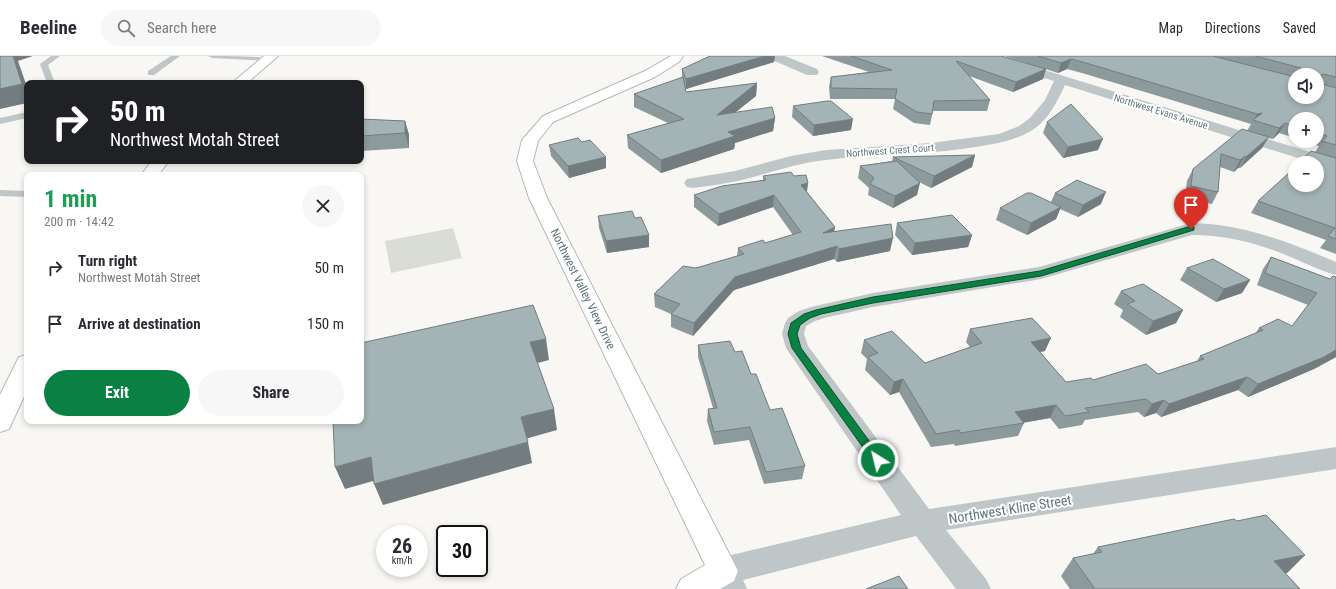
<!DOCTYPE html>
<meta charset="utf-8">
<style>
:root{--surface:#fff;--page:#f7f7f7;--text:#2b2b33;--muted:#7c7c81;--line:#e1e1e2;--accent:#0b8043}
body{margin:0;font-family:"Roboto Condensed",sans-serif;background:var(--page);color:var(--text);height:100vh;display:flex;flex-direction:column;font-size:15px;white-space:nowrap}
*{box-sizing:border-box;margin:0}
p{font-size:13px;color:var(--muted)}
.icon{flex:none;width:22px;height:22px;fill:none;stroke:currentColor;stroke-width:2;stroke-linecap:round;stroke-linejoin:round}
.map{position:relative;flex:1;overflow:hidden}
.panel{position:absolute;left:24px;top:116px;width:340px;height:252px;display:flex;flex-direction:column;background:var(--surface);border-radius:8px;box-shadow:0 2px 6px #0003}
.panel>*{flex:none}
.top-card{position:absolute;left:24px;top:24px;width:340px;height:84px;border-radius:8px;box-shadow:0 2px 6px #0003;background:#202124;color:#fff;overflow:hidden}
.controls{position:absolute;left:1288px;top:12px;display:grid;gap:8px}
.controls a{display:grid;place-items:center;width:36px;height:36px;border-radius:50%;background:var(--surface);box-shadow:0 2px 6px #0003;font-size:20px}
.speed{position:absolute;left:376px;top:469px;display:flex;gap:8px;font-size:20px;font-weight:700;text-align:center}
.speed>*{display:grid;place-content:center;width:52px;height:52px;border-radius:50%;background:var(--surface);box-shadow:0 2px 6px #0003;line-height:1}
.speed small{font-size:10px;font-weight:400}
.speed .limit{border:2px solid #111;border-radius:6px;background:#fff;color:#111}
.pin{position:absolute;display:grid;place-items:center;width:34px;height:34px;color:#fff;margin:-41px -17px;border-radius:50% 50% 50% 0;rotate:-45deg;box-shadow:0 0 4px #0007}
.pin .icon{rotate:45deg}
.me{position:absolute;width:44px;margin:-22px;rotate:324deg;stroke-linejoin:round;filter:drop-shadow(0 0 3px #0008)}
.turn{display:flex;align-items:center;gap:14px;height:84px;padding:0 20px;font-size:18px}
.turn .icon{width:52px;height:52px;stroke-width:2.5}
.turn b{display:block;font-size:28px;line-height:34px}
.round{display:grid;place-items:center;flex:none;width:42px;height:42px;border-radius:21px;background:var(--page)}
.headline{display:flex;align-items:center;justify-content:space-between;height:68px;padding:0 20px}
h1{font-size:24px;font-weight:700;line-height:30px;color:#1e9e55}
.action{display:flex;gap:8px;margin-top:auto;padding:8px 20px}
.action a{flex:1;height:46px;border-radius:24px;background:var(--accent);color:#fff;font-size:16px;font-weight:700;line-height:46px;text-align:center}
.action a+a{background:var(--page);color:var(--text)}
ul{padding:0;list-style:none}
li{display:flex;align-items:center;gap:12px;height:56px;padding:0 20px}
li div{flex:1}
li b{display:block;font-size:15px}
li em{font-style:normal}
header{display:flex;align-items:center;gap:24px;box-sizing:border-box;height:56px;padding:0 20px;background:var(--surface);border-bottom:1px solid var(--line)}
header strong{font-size:19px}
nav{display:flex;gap:22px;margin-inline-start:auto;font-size:14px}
.search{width:280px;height:36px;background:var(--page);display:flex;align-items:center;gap:10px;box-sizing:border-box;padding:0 14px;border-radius:22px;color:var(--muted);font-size:15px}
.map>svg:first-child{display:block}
</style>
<header>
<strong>Beeline</strong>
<div class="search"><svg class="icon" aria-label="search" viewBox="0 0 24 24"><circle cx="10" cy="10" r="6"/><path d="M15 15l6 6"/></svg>Search here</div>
<nav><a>Map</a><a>Directions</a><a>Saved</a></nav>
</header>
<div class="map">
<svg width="1336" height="533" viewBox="0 0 1336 533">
<rect width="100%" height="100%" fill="#f8f7f4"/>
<polygon fill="#d9ddd3" points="453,172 462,202 391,217 385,185"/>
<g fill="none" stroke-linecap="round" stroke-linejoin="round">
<g stroke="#b0babc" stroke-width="2">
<g id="secondary">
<polygon points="264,0 278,0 247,27 232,27"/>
<polygon points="671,0 683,0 679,6 655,21 553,66 538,85 533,105 547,142 738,515 734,525 720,533 676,533 681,523 705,509 529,142 517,105 522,84 543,60 645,15"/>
<polygon points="152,105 169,105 158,119 141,119"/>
<polygon points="27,299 27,334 9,373 0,376 0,339 19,301"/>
</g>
</g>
<g fill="#bec6c7" fill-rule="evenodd">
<polygon points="51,0 60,0 48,9 55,27 47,27 40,8"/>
<polygon points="171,0 180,0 154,19 148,19 148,15"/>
<path d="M208 0C220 0 265 0 272 3L268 5 212 2Z"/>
<polygon points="27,56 27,62 0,68 0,62"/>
<polygon points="0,134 27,135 27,141 0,140"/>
</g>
<g fill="#bec6c7" fill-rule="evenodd">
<polygon points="768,0 785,0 817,13 819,16 817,19 807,19 770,3"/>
<path d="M980 0H999L1336 104V114L1065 29C1057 46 1047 67 1029 76 1009 87 984 90 962 93 917 99 871 98 826 104 796 107 767 118 738 125 723 128 708 130 693 132L687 131 684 127 687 123 735 115 791 100 826 94 931 87 999 78 1019 70 1030 62 1045 44 1054 25 982 3Z"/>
<path d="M1191 167C1243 168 1289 186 1336 206V219C1321 215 1307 208 1293 202 1260 188 1228 179 1192 179L1041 223 873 251 824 262 815 265 806 270 804 278 808 290 929 453 1336 391V413L946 474 986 523 991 533H956L916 480 743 524 747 533H715L708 515 712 505 723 501 901 459 786 292 782 278 785 267 788 262 799 255 811 251 873 237 1039 211Z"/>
</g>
<use href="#secondary" fill="#fff" fill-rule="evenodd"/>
</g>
<g fill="#8d9a9c" fill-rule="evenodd">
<polygon points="710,0 775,0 774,6 686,33 686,36 757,27 756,40 735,56 775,62 773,75 735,87 734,93 661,117 628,92 627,79 668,67 634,51 634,38 682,22 682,13"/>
<polygon points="822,0 1001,0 1046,13 1043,23 1013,36 969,20 990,44 987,55 933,55 930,69 914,67 893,53 895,43 830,43 829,31 831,21 869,16"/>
<path d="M1004 0H1336V198L1320 192 1326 184 1251 157 1258 145 1287 119 1290 115 1315 96 1319 90 1303 85H1317V63H1295V82L1279 77 1273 83 1268 82 1262 92 1240 112H1238L1234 116 1220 111 1218 136 1212 148 1185 142 1187 125 1193 113 1247 75 1251 68 1082 17 1067 13 1058 17ZM1295 19H1317L1295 41Z"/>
<polygon points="793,50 851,74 813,80 792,61"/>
<polygon points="361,63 405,65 409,79 409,92 361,95"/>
<polygon points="1047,66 1098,94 1063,102 1043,77"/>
<polygon points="549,89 606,112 569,122 551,100"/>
<polygon points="975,99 972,111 931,132 919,126 917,139 893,152 868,139 869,132 858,122 860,110 892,105 893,101"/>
<polygon points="763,120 794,120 808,127 807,136 835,171 834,175 890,195 837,206 834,203 734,234 693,280 671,271 671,258 655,251 654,238 696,212 737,200 738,192 765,187 793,179 773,151 718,170 694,151 694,139 763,124"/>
<polygon points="1055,137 1101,148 1078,161 1060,153 1056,163 1027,179 996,164 1000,152 1051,146"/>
<polygon points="598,160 649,191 607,197 599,172"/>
<polygon points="897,167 972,179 968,191 912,199 895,179"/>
<polygon points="1271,201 1330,223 1336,221 1336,301 1314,313 1248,341 1238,334 1161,361 1156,357 1144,361 1138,356 1085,364 1082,369 1059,373 1050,362 1023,367 1024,367 1018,380 955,390 954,388 931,391 899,336 890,339 865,314 867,303 861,297 864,284 925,307 970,291 966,286 970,273 1045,295 1040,296 1066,326 1093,324 1158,318 1197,305 1200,300 1255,278 1259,272 1292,270 1308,249 1257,229 1263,213"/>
<polygon points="1187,212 1250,224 1242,237 1216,246 1180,224"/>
<polygon points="1121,235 1183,254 1176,267 1146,279 1120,261 1123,254 1114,248"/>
<polygon points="698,289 735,296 751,318 770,354 805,410 802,423 764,428 749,384 714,389 707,365 708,353 713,352 698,301"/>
<polygon points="1237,465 1305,499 1287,517 1285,517 1300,533 1070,533 1061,520 1073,502 1093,498 1098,491"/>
</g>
<g fill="#737d7f">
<polygon points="13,0 33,0 18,5 27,31 27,47 0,53 0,33"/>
<polygon points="765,0 775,0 774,6 686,33 686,23"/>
<polygon points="1071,3 1067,13 1058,17 1061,7"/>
<polygon points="1046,13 1043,23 1013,36 1016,26"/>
<polygon points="757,27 756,40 716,72 717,59"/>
<polygon points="1262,57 1254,65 1257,58"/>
<polygon points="775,62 773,75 735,87 734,93 661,117 661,104 728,76"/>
<polygon points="853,63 851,74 813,80 814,69"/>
<polygon points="405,65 409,79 409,92 405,77"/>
<polygon points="1285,67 1279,77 1273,83 1279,72"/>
<polygon points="1269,81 1262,92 1240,112 1246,101"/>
<polygon points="1103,83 1098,94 1063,102 1068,91"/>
<polygon points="975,99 972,111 931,132 934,120"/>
<polygon points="1245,100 1238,112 1234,116 1240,104"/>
<polygon points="606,101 606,112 569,122 568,110"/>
<polygon points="808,127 806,139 801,129"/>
<polygon points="920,127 917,139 893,152 895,140"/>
<polygon points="1106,136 1101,148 1078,161 1083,149"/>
<polygon points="774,139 773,151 718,170 719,158"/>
<polygon points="1061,151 1056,163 1027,179 1031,167"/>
<polygon points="835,171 833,183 823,177"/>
<polygon points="649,179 649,191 607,197 606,185"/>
<polygon points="972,179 968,191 912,199 915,187"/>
<polygon points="893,182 890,195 837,206 839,193"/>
<polygon points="837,190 834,203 734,234 693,280 694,267 735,221"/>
<polygon points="1250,224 1242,237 1216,246 1224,233"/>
<polygon points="1183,254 1176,267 1146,279 1153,265"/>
<polygon points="1051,282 1045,295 1026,298 1031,286"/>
<polygon points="546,283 549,304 534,308 530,286"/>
<polygon points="1336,294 1336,301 1314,313 1248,341 1258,328"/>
<polygon points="1247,321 1238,334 1161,361 1169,348"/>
<polygon points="903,323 899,336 890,339 894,326"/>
<polygon points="1164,344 1156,357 1144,361 1152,348"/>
<polygon points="1056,349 1050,362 1009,369 1015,356"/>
<polygon points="554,353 557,374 525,383 521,361"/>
<polygon points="284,365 300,365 286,368"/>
<polygon points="528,386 532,407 383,449 374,428"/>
<polygon points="371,401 380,423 345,433 335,411"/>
<polygon points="1305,499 1287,517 1257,524 1274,505"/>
</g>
<g fill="#a4b3b5" stroke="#737d7f">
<polygon points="0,0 13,0 22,28 0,33"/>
<polygon points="710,0 765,0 686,23 682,13"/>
<polygon points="851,0 1001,0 1046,13 1016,26 956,5 990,44 934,45 932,58 917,56 895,43 897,33 831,32 831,21 892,14"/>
<polygon points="1038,0 1213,0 1295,21 1295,41 1317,41 1317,19 1302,19 1301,12 1255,0 1336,0 1336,21 1323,18 1321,19 1322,28 1336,32 1336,89 1322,85 1327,80 1317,76 1317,63 1295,63 1295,70 1285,67 1279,72 1253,64 1262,57 1257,58 1086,7 1071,3 1061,7"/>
<polygon points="683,21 686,36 757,27 717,59 772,51 775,62 728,76 735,80 661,104 627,79 684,63 634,38"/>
<polygon points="827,45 831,45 853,63 814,69 793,50"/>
<polygon points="1071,48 1103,83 1068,91 1047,66"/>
<polygon points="361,63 405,65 405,77 361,80"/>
<polygon points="1242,73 1269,81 1246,101 1245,100 1240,104 1221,98 1218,136 1191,130 1193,113"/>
<polygon points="578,82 582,86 590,84 606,101 568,110 549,89"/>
<polygon points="1311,95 1336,102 1336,183 1328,180 1335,172 1258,145 1291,115 1290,115 1295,110 1295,129 1317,129 1317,107 1298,107"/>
<polygon points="975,99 934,120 893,101"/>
<polygon points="897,105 920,127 895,140 870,128 874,122 860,110"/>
<polygon points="791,116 794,120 806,119 808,127 801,129 835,171 823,177 891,168 893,182 839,193 837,190 735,221 694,267 671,258 680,248 654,238 683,210 696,212 744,198 738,192 763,184 765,187 801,176 774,139 719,158 694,139 722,130 766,124 763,120"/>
<polygon points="1077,124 1106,136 1083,149 1055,137"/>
<polygon points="1027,137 1031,137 1061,151 1031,167 1000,152"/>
<polygon points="632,155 635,162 641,161 649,179 606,185 598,160"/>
<polygon points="952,159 972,179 915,187 897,167"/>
<polygon points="1271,201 1330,223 1333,220 1336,221 1336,294 1324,301 1258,328 1247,321 1169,348 1164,344 1152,348 1146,343 1085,352 1089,356 1065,360 1056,349 1015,356 1024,367 960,377 959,374 936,378 903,323 894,326 868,301 878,297 864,284 892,275 925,307 982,287 970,273 1032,262 1051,282 1031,286 1066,326 1091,322 1093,324 1146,308 1158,318 1204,303 1200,300 1263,274 1259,272 1278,263 1292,270 1317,237 1265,217"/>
<polygon points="1213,203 1250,224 1224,233 1187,212"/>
<polygon points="1143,228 1183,254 1153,265 1127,248 1135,245 1121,235"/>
<polygon points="533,249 546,283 530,286 554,353 521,361 528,386 374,428 371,401 335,411 333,365 361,365 361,287"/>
<polygon points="730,285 735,296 742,295 751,318 756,318 770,354 782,352 805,410 766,416 750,371 714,376 708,353 717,352 698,289"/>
<polygon points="1266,459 1305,499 1274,505 1300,533 1095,533 1073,502 1102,496 1098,491 1234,463 1237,465"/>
<polygon points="899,520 908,533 866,533"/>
</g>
<polygon fill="#0b8043" stroke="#07532c" points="1191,170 1194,171 1194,174 1041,220 873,247 821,258 810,262 800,269 797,278 801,292 881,401 883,404 881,407 878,409 874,407 792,292 788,278 791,267 804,258 816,254 873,241 1040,215"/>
<g text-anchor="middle" stroke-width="4" stroke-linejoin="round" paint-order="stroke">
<g font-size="10" fill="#5d777b" stroke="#fff">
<text transform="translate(1161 55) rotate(17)" y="4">Northwest Evans Avenue</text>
<text transform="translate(890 94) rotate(-4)" y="4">Northwest Crest Court</text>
</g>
<g font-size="12" fill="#5d777b" stroke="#fff">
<text transform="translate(583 233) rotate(64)" y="4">Northwest Valley View Drive</text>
</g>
<g font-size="14" fill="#5d777b" stroke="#fff">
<text transform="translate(1010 453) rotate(-9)" y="5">Northwest Kline Street</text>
</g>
</g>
</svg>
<div class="controls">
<a><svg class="icon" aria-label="sound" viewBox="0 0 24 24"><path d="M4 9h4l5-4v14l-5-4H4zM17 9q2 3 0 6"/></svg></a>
<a>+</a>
<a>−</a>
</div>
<div class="speed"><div>26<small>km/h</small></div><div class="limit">30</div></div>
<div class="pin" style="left:1191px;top:173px;background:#d93025"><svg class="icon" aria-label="arrive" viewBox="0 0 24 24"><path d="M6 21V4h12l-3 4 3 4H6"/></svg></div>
<svg class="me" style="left:878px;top:404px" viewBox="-20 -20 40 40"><circle r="17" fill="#0b8043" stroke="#fff" stroke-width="3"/><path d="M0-11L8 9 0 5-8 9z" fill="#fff"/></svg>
<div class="top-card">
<div class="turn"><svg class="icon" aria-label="right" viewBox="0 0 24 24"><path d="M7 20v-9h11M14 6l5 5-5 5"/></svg><div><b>50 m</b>Northwest Motah Street</div></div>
</div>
<section class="panel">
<div class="headline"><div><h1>1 min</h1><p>200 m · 14:42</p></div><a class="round"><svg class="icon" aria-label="close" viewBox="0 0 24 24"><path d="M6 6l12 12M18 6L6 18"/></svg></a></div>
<ul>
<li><svg class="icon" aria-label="right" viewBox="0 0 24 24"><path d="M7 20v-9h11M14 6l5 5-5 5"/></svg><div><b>Turn right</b><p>Northwest Motah Street</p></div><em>50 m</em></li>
<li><svg class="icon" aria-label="arrive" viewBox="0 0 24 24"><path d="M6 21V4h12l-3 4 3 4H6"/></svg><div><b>Arrive at destination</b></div><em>150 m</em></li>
</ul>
<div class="action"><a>Exit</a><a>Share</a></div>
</section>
</div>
